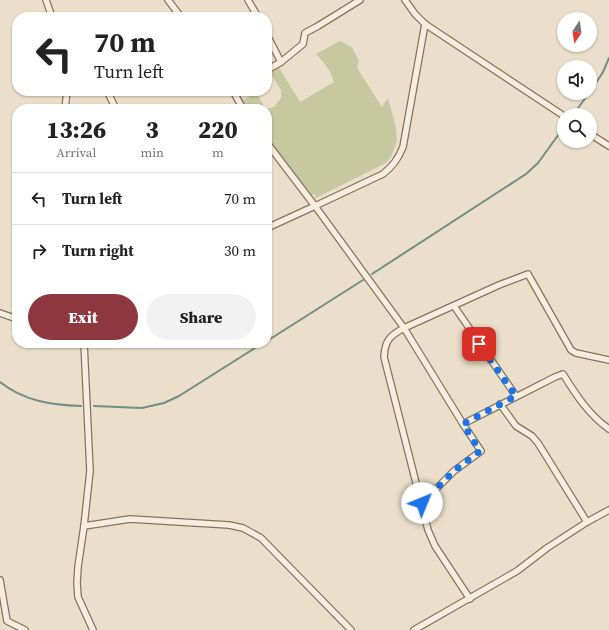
<!DOCTYPE html>
<style>
:root{--surface:#fff;--page:#f2f2f2;--text:#222;--muted:#767676;--line:#e0e0e0;--accent:#8f373e}
body{margin:0;font-family:"Source Serif 4",serif;background:var(--page);color:var(--text);height:100vh;display:flex;flex-direction:column;font-size:15px;white-space:nowrap}
*{box-sizing:border-box;margin:0}
p{font-size:13px;color:var(--muted)}
.icon{flex:none;width:22px;height:22px;fill:none;stroke:currentColor;stroke-width:2;stroke-linecap:round;stroke-linejoin:round}
.map{position:relative;flex:1;overflow:hidden}
.side{position:absolute;left:12px;top:104px;width:260px;height:244px;display:flex;flex-direction:column;background:var(--surface);border-radius:16px;box-shadow:0 1px 3px #0004}
.side>*{flex:none}
.hud{position:absolute;left:12px;top:12px;width:260px;height:84px;border-radius:16px;box-shadow:0 1px 3px #0004;background:#fff;color:var(--text);overflow:hidden}
.needle{width:26px;rotate:193deg}
.tools{position:absolute;left:557px;top:12px;display:grid;gap:8px}
.tools a{display:grid;place-items:center;width:40px;height:40px;border-radius:50%;background:var(--surface);box-shadow:0 1px 3px #0004;font-size:20px}
.pin{position:absolute;display:grid;place-items:center;width:34px;height:34px;color:#fff;margin:-17px;border-radius:8px;box-shadow:0 2px 6px #0006}
.me{position:absolute;width:44px;margin:-22px;rotate:45deg;stroke-linejoin:round;filter:drop-shadow(0 0 3px #0008)}
.turn{display:flex;align-items:center;gap:14px;height:84px;padding:0 16px;font-size:18px}
.turn .icon{width:52px;height:52px;stroke-width:2.5}
.turn b{display:block;font-size:28px;line-height:34px}
.eta{display:flex;justify-content:space-evenly;align-items:center;height:68px;text-align:center}
.eta b{font-size:24px;font-weight:800;line-height:28px}
.button{display:flex;gap:8px;margin-top:auto;padding:8px 16px}
.button a{flex:1;height:46px;border-radius:24px;background:var(--accent);color:#fff;font-size:16px;font-weight:800;line-height:46px;text-align:center}
.button a+a{background:var(--page);color:var(--text)}
ul{padding:0;list-style:none}
li{display:flex;align-items:center;gap:12px;height:52px;padding:0 16px;border-top:1px solid var(--line)}
li div{flex:1}
li b{display:block;font-size:15px}
li em{font-style:normal}
.map>svg:first-child{display:block}
</style>
<div class="map">
<svg width="609" height="630" viewBox="0 0 609 630">
<rect width="100%" height="100%" fill="#ebdfcb"/>
<g fill="#c6c8a0">
<path d="M340 41 352 47 359 61 357 68 382 107 388 98 396 128 397 141 391 157 386 163 314 199 316 195 313 194 311 199 267 140V109L274 107 281 98V90L270 73 271 71 278 66 300 102 334 82C331 71 324 62 316 54Z"/>
<polygon points="236,91 244,100 256,91 264,107 266,109 246,109"/>
</g>
<g fill="none" stroke-linecap="round" stroke-linejoin="round">
<g stroke="#728e85" stroke-width="2">
<polyline points="590,92 603,72 609,58"/>
<polyline points="573,115 589,93"/>
<polyline points="372,274 526,174 538,163 564,127"/>
<polyline points="267,341 363,280"/>
<path d="M0 382C24 401 51 405 81 406"/>
<polyline points="94,406 142,408 164,403 179,396 263,343"/>
</g>
<g stroke="#867261" stroke-width="8">
<g id="street">
<polyline points="46,0 52,17"/>
<polyline points="168,0 181,17"/>
<polyline points="248,0 258,17"/>
<polyline points="405,0 415,14 425,24 564,116"/>
<polyline points="267,35 281,62 267,70"/>
<polyline points="281,62 303,44 305,33 318,26 360,0"/>
<polyline points="107,91 116,109"/>
<polyline points="233,91 243,109"/>
<polyline points="65,109 67,91"/>
<polyline points="590,134 609,146"/>
<path d="M267 143 315 206 383 174C393 166 398 159 403 147L425 24"/>
<path d="M267 228 315 206 404 328 463 424 555 377 563 374C576 395 589 415 609 429"/>
<polyline points="454,306 516,396"/>
<polyline points="0,313 17,319"/>
<polyline points="84,343 90,471 84,526 78,567 77,583 78,597 93,630"/>
<polyline points="500,404 516,426 532,436 538,443 587,522"/>
<polyline points="422,503 454,471 481,451 463,424"/>
<polyline points="84,526 130,519 229,525 243,528 261,538 351,630"/>
<polyline points="0,580 7,621 25,630"/>
<path d="M470 599 435 546 428 530 384 357C385 341 389 336 404 328L499 285 528 274 571 350 576 353 609 360"/>
<polyline points="414,630 517,571 547,548 587,522 609,510"/>
</g>
</g>
<use href="#street" stroke="#f6edde" stroke-width="5.5"/>
</g>
<g fill="none" stroke-linecap="round" stroke-linejoin="round">
<polyline stroke="#1a73e8" stroke-width="7" stroke-dasharray="0 12.6" points="422,503 454,471 480,451 463,424 516,396 479,344"/>
</g>
</svg>
<div class="tools">
<a><svg class="needle" viewBox="-14 -14 28 28"><path d="M0-13l5 13h-10z" fill="#e53935"/><path d="M0 13l5-13h-10z" fill="#767676"/></svg></a>
<a><svg class="icon" aria-label="sound" viewBox="0 0 24 24"><path d="M4 9h4l5-4v14l-5-4H4zM17 9q2 3 0 6"/></svg></a>
<a><svg class="icon" aria-label="search" viewBox="0 0 24 24"><circle cx="10" cy="10" r="6"/><path d="M15 15l6 6"/></svg></a>
</div>
<div class="pin" style="left:479px;top:344px;background:#d93025"><svg class="icon" aria-label="arrive" viewBox="0 0 24 24"><path d="M6 21V4h12l-3 4 3 4H6"/></svg></div>
<svg class="me" style="left:422px;top:503px" viewBox="-20 -20 40 40"><circle r="19" fill="#fff"/><path d="M0-13L10 11 0 6-10 11z" fill="#1a73e8"/></svg>
<div class="hud">
<div class="turn"><svg class="icon" aria-label="left" viewBox="0 0 24 24"><path d="M17 20v-9H6M10 6l-5 5 5 5"/></svg><div><b>70 m</b>Turn left</div></div>
</div>
<section class="side">
<div class="eta">
<div><b>13:26</b><p>Arrival</p></div>
<div><b>3</b><p>min</p></div>
<div><b>220</b><p>m</p></div>
</div>
<ul>
<li><svg class="icon" aria-label="left" viewBox="0 0 24 24"><path d="M17 20v-9H6M10 6l-5 5 5 5"/></svg><div><b>Turn left</b></div><em>70 m</em></li>
<li><svg class="icon" aria-label="right" viewBox="0 0 24 24"><path d="M7 20v-9h11M14 6l5 5-5 5"/></svg><div><b>Turn right</b></div><em>30 m</em></li>
</ul>
<div class="button"><a>Exit</a><a>Share</a></div>
</section>
</div>
